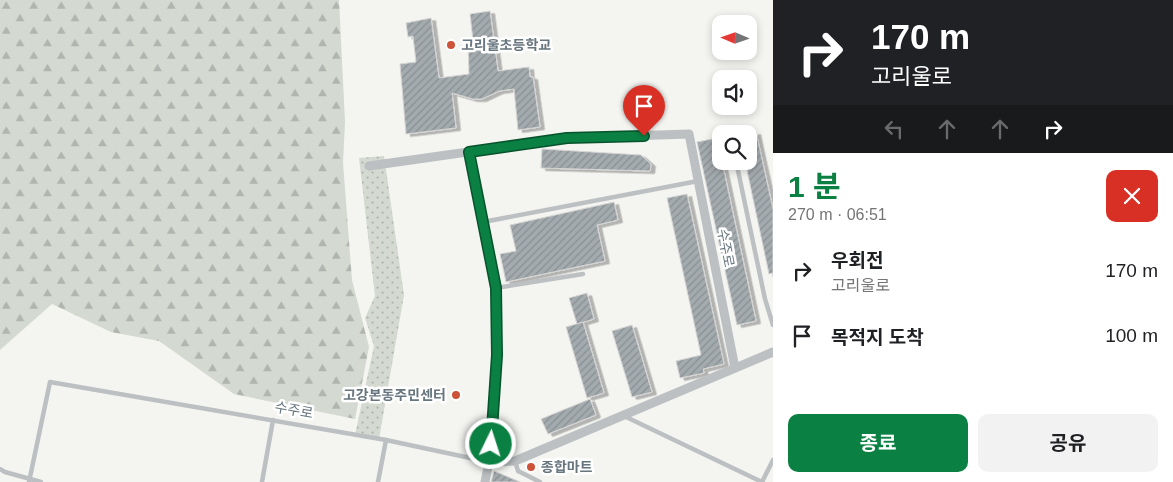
<!DOCTYPE html>
<html lang="ko">
<meta charset="utf-8">
<style>
:root{--surface:#fff;--page:#f2f2f2;--text:#202124;--muted:#757577;--accent:#0b8043}
body{margin:0;font-family:Helvetica,"Noto Sans KR",sans-serif;background:var(--page);color:var(--text);height:100vh;display:flex;flex-direction:column;font-size:19px;white-space:nowrap}
*{box-sizing:border-box;margin:0}
p{font-size:16px;color:var(--muted)}
.icon{flex:none;width:28px;height:28px;fill:none;stroke:currentColor;stroke-width:2;stroke-linecap:round;stroke-linejoin:round}
.map{position:relative;flex:1;overflow:hidden}
.drawer{display:flex;flex-direction:column;background:var(--surface);width:400px}
.drawer>*{flex:none}
.top-card{background:#202124;color:#fff;overflow:hidden}
.needle{width:32px;rotate:272deg}
.buttons{position:absolute;left:712px;top:15px;display:grid;gap:10px}
.buttons a{display:grid;place-items:center;width:45px;height:45px;border-radius:10px;background:var(--surface);box-shadow:0 2px 8px #0003;font-size:25px}
.pin{position:absolute;display:grid;place-items:center;width:42px;height:42px;color:#fff;margin:-51px -21px;border-radius:50% 50% 50% 0;rotate:-45deg;box-shadow:0 0 5px #0007}
.pin .icon{rotate:45deg}
.me{position:absolute;width:55px;margin:-28px;rotate:4deg;stroke-linejoin:round;filter:drop-shadow(0 0 4px #0008)}
.turn{display:flex;align-items:center;gap:18px;height:105px;padding:0 15px;font-size:22px}
.turn .icon{width:65px;height:65px;stroke-width:2.5}
.turn b{display:block;font-size:35px;line-height:42px}
.lanes{display:flex;align-items:center;height:48px;padding:0 15px;background:#0003;justify-content:center;gap:25px;direction:ltr}
.lanes .off{opacity:.35}
.round{display:grid;place-items:center;flex:none;width:52px;height:52px;border-radius:10px;background:var(--page)}
.summary{display:flex;align-items:center;justify-content:space-between;height:85px;padding:0 15px}
h1{font-size:30px;font-weight:700;line-height:38px;color:var(--accent)}
.button{display:flex;gap:10px;margin-top:auto;padding:10px 15px}
.button a{flex:1;height:58px;border-radius:10px;background:var(--accent);color:#fff;font-size:20px;font-weight:700;line-height:58px;text-align:center}
.button a+a{background:var(--page);color:var(--text)}
ul{padding:0;list-style:none}
li{display:flex;align-items:center;gap:15px;height:65px;padding:0 15px}
li div{flex:1}
li b{display:block;font-size:19px}
li em{font-style:normal}
main{display:flex;flex:1;min-height:0}
.map>svg:first-child{display:block}
</style>
<main>
<div class="map">
<svg width="773" height="482" viewBox="0 0 773 482">
<defs>
<pattern id="forest-firs" width="22" height="20" patternUnits="userSpaceOnUse" patternTransform="scale(1.25)"><rect width="22" height="20" fill="#d4d9d1"/><path d="M5 1l3.5 6h-7zM16 11l3.5 6h-7z" fill="#b0b5af"/></pattern>
<pattern id="park-dots" width="8" height="8" patternUnits="userSpaceOnUse" patternTransform="scale(1.25)"><rect width="8" height="8" fill="#d4d9d1"/><path d="M2 2h.1M6 6h.1" fill="none" stroke="#b0b5af" stroke-width="1.8" stroke-linecap="round"/></pattern>
<pattern id="building-hatch" width="6" height="6" patternUnits="userSpaceOnUse" patternTransform="scale(1.25)"><rect width="6" height="6" fill="#a4abaf"/><path d="M-1 1l2-2M0 6l6-6M5 7l2-2" fill="none" stroke="#899094"/></pattern>
<filter id="shadow"><feDropShadow dx="4.5" dy="2.5" stdDeviation="0" flood-color="#0004"/></filter>
</defs>
<rect width="100%" height="100%" fill="#f4f4f1"/>
<polygon fill="url(#forest-firs)" points="0,0 339,0 345,122 343,163 352,280 369,347 355,419 234,394 159,341 111,332 52,304 0,350"/>
<polygon fill="url(#park-dots)" points="384,156 404,295 379,439 355,435 374,346 365,318 375,296 359,158"/>
<g fill="url(#building-hatch)" stroke="#d6d5d4" filter="url(#shadow)">
<polygon points="490,11 498,71 529,67 530,77 533,77 540,127 518,130 514,89 499,91 482,99 473,99 452,93 456,128 406,134 400,64 416,62 413,36 408,37 406,23 431,18 439,78 469,74 468,41 473,40 470,14"/>
<polygon points="756,132 773,209 773,273 769,274 745,161 749,161 749,134"/>
<polygon points="717,138 756,321 737,325 697,142"/>
<polygon points="542,149 641,155 651,164 650,171 541,168"/>
<polygon points="687,194 724,364 703,369 704,373 680,378 676,361 701,355 667,198"/>
<polygon points="614,202 618,220 597,225 605,261 506,282 500,254 516,251 510,225"/>
<polygon points="587,293 594,319 577,324 569,298"/>
<polygon points="583,322 604,393 587,398 566,327"/>
<polygon points="632,325 652,392 632,397 612,331"/>
<polygon points="590,399 596,415 548,434 541,419"/>
<polygon points="494,471 520,482 491,482"/>
</g>
<g fill="none" stroke-linecap="round" stroke-linejoin="round">
<g stroke="#bcc0c2" stroke-width="4.5">
<polyline points="736,161 765,299 773,325"/>
<polyline points="483,222 698,181"/>
<polyline points="496,288 583,274"/>
<polyline points="624,416 762,482 773,460"/>
<polyline points="515,461 518,471 540,482"/>
<polyline points="0,469 5,472 41,482"/>
<polyline points="29,482 50,382 386,440 489,462"/>
<polyline points="262,482 273,420"/>
<polyline points="378,482 386,440"/>
</g>
<g stroke="#bcc0c2" stroke-width="9">
<polyline points="469,152 496,288 497,355 489,462 485,482"/>
<polyline points="369,166 567,138 689,134 735,368"/>
<polyline points="489,462 515,461 773,352"/>
</g>
</g>
<g fill="none" stroke-linecap="round" stroke-linejoin="round">
<g stroke="#07532c" stroke-width="12">
<polyline id="route" points="491,444 497,355 496,288 469,152 567,138 644,136"/>
</g>
<use href="#route" stroke="#0b8043" stroke-width="9"/>
</g>
<g fill="#cd5438" stroke="#fff" stroke-width="2">
<circle cx="451" cy="45" r="5"/>
<circle cx="456" cy="395" r="5"/>
<circle cx="531" cy="467" r="5"/>
</g>
<g text-anchor="middle" stroke-width="5" stroke-linejoin="round" paint-order="stroke">
<g font-size="14" font-weight="bold" fill="#67757e" stroke="#fff" text-anchor="start">
<text x="461" y="50">고리울초등학교</text>
<text x="446" y="400" text-anchor="end">고강본동주민센터</text>
<text x="541" y="472">종합마트</text>
</g>
<g font-size="14" fill="#67757e" stroke="#fff">
<text transform="translate(726 248) rotate(79)" y="5">수주로</text>
<text transform="translate(294 410) rotate(10)" y="5">수주로</text>
</g>
</g>
</svg>
<div class="buttons">
<a><svg class="needle" viewBox="-14 -14 28 28"><path d="M0-13l5 13h-10z" fill="#e53935"/><path d="M0 13l5-13h-10z" fill="#757577"/></svg></a>
<a><svg class="icon" aria-label="sound" viewBox="0 0 24 24"><path d="M4 9h4l5-4v14l-5-4H4zM17 9q2 3 0 6"/></svg></a>
<a><svg class="icon" aria-label="search" viewBox="0 0 24 24"><circle cx="10" cy="10" r="6"/><path d="M15 15l6 6"/></svg></a>
</div>
<div class="pin" style="left:644px;top:136px;background:#d93025"><svg class="icon" aria-label="arrive" viewBox="0 0 24 24"><path d="M6 21V4h12l-3 4 3 4H6"/></svg></div>
<svg class="me" style="left:491px;top:444px" viewBox="-20 -20 40 40"><circle r="17" fill="#0b8043" stroke="#fff" stroke-width="3"/><path d="M0-11L8 9 0 5-8 9z" fill="#fff"/></svg>
</div>
<section class="drawer">
<div class="top-card">
<div class="turn"><svg class="icon" aria-label="right" viewBox="0 0 24 24"><path d="M7 20v-9h11M14 6l5 5-5 5"/></svg><div><b>170 m</b>고리울로</div></div>
<div class="lanes"><svg class="icon off" aria-label="left" viewBox="0 0 24 24"><path d="M17 20v-9H6M10 6l-5 5 5 5"/></svg><svg class="icon off" aria-label="ahead" viewBox="0 0 24 24"><path d="M12 20V5M6 11l6-6 6 6"/></svg><svg class="icon off" aria-label="ahead" viewBox="0 0 24 24"><path d="M12 20V5M6 11l6-6 6 6"/></svg><svg class="icon" aria-label="right" viewBox="0 0 24 24"><path d="M7 20v-9h11M14 6l5 5-5 5"/></svg></div>
</div>
<div class="summary"><div><h1>1 분</h1><p>270 m · 06:51</p></div><a class="round" style="background:#d93025;color:#fff"><svg class="icon" aria-label="close" viewBox="0 0 24 24"><path d="M6 6l12 12M18 6L6 18"/></svg></a></div>
<ul>
<li><svg class="icon" aria-label="right" viewBox="0 0 24 24"><path d="M7 20v-9h11M14 6l5 5-5 5"/></svg><div><b>우회전</b><p>고리울로</p></div><em>170 m</em></li>
<li><svg class="icon" aria-label="arrive" viewBox="0 0 24 24"><path d="M6 21V4h12l-3 4 3 4H6"/></svg><div><b>목적지 도착</b></div><em>100 m</em></li>
</ul>
<div class="button"><a>종료</a><a>공유</a></div>
</section>
</main>
